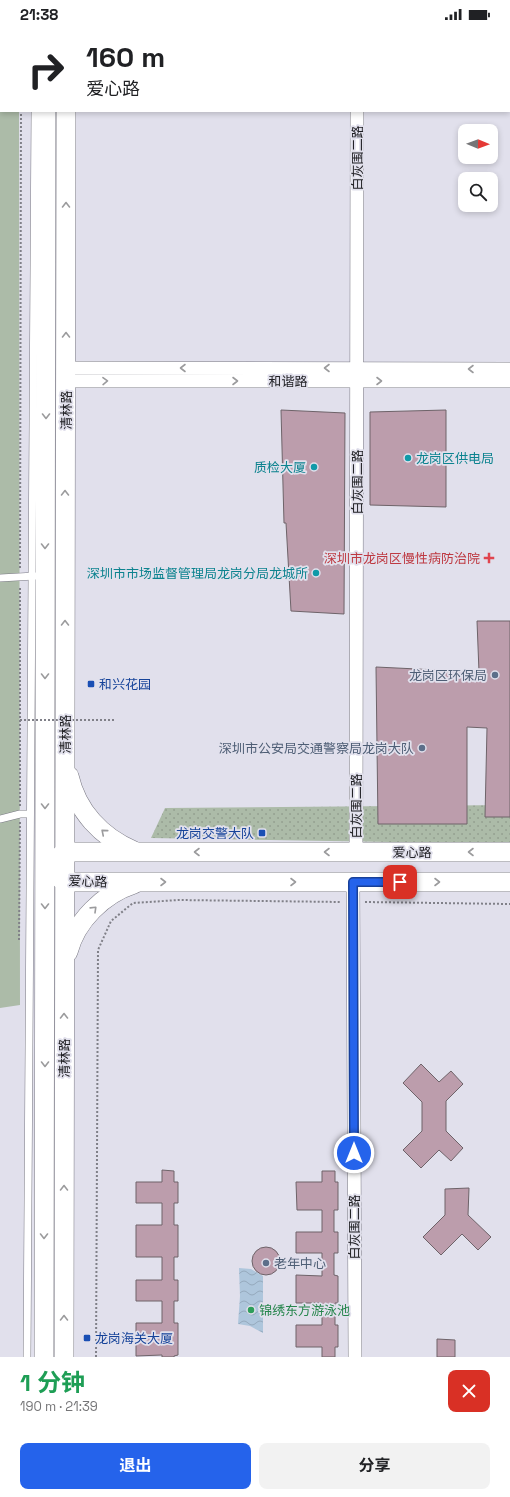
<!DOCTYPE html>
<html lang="zh">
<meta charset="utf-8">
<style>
:root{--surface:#fff;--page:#f2f2f2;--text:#202124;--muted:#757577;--accent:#2563eb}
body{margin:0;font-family:"Space Grotesk","Noto Sans SC",sans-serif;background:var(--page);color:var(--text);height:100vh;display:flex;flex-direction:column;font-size:15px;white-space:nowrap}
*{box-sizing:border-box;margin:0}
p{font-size:13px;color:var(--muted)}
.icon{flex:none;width:22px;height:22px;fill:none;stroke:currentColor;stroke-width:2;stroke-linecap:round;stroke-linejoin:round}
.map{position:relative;height:1329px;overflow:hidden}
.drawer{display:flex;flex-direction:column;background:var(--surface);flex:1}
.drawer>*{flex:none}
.guide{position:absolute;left:0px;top:0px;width:510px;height:84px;box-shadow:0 2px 6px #0003;background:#fff;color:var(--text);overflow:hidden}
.needle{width:26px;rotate:91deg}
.tools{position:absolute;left:458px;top:96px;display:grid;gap:8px}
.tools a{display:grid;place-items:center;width:40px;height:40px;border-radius:8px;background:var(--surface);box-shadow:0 2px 6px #0003;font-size:20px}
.pin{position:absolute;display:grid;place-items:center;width:34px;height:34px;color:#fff;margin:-17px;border-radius:8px;box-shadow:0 2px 6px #0006}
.me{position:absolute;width:44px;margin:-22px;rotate:0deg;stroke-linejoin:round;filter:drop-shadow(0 0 3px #0008)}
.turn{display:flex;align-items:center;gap:14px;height:84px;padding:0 20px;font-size:18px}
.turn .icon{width:52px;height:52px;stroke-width:2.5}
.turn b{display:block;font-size:28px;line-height:34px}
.round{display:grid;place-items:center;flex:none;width:42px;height:42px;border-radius:8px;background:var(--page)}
.head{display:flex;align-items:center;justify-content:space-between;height:68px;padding:0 20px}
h1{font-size:24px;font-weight:700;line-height:30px;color:#1e9e55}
.primary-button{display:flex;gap:8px;margin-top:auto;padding:8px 20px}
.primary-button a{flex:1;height:46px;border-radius:8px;background:var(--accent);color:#fff;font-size:16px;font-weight:700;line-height:46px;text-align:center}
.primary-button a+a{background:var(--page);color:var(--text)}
.status{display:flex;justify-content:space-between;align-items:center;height:28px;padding:0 20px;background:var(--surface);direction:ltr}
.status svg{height:11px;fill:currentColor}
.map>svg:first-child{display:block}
</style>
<div class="status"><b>21:38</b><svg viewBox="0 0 49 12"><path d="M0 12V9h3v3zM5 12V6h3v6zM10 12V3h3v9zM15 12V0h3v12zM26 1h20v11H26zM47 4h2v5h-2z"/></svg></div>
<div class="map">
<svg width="510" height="1329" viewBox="0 0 510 1329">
<defs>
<pattern id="garden-dots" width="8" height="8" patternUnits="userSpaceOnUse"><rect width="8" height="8" fill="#acbba8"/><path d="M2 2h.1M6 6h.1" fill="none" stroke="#94a090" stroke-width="1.8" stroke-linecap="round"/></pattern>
<pattern id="water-waves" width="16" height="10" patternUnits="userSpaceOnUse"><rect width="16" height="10" fill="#aec6dc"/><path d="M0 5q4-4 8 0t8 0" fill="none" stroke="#95aabd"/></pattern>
</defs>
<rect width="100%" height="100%" fill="#e1e0ec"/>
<polygon fill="#acbba8" points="0,78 1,83 19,83 20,977 0,980"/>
<polygon fill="url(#garden-dots)" points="510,777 510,816 151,810 165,780"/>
<polygon fill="url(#water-waves)" points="239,1240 251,1241 263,1248 263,1305 250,1298 238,1296 240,1268"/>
<g fill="#bc9dac" stroke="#6e6369">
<polygon points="281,382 345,385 344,586 291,583 286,495 284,495"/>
<polygon points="446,382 446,479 370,477 370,384"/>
<polygon points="477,593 510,593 510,789 485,789 487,700 467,699 467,796 378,796 376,639 479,644"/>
<polygon points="421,1036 439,1054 451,1043 463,1056 446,1073 446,1103 463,1120 451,1133 439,1122 421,1140 403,1122 422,1103 422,1074 403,1055"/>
<polygon points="162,1142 174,1143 174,1154 178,1154 178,1175 174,1175 174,1197 178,1197 178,1229 174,1229 174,1252 178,1252 178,1273 174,1273 174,1295 178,1295 178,1327 174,1328 174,1329 162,1329 162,1327 136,1328 136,1295 162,1295 162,1273 136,1273 136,1252 162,1252 162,1229 136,1229 136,1197 162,1197 162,1175 136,1175 136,1154 162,1154"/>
<polygon points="322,1143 335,1143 335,1154 338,1154 338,1182 334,1182 334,1204 338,1204 338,1225 334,1225 334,1247 338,1248 338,1275 335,1275 335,1297 338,1297 338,1319 335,1319 335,1329 322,1329 322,1319 296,1319 296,1297 322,1297 322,1275 296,1275 296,1247 322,1248 322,1225 296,1225 296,1204 322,1204 322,1182 297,1182 296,1154 322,1154"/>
<polygon points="469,1160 468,1187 491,1209 478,1222 462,1206 441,1227 423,1209 445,1187 445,1161"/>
<circle cx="266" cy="1233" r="14"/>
<polygon points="437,1311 455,1312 455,1329 437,1329"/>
</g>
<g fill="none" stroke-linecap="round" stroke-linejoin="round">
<g stroke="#797883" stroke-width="8">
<g id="lane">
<polyline points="34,0 34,1"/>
<polyline points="0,550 35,548"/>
<polyline points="0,791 20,786 30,786"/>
<polyline points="27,1329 35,83"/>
</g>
</g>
<g stroke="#797883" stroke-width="14">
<g id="street">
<polyline points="357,0 357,1"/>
<polyline points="66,340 510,341"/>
<polyline points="66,353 510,353"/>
<polyline points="356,824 357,83"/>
<polyline points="353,854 355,1329"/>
</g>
</g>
<g stroke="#797883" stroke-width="20">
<g id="secondary">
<polyline points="46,1 46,0"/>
<polyline points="66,1 66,0"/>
<path d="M69 748C77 783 101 809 134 823"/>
<polyline points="56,831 65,824 510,824"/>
<polyline points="54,846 65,854 510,854"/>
<path d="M68 924C76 893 103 866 134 856"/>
<polyline points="44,1329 46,83"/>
<polyline points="64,1329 66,83"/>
</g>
</g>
<g stroke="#808088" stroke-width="2" stroke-dasharray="2 2" stroke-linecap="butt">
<polyline points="21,1 21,0"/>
<polyline points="20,540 21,83"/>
<polyline points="20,778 20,558"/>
<polyline points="365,874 510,876"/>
<polyline points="19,912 20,794"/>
<polyline points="96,1329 98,922 111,893 133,875 179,872 341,874"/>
</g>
<use href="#lane" stroke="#fff" stroke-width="7"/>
<use href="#street" stroke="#fff" stroke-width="13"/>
<use href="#secondary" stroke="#fff" stroke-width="19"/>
<polyline stroke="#808088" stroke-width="2" stroke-dasharray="2 2" stroke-linecap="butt" points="20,692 114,692"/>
</g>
<defs><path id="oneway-chevron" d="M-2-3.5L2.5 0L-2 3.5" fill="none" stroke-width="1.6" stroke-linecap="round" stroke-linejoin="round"/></defs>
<g stroke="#9b9b9d">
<use href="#oneway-chevron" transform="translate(66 177) rotate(-90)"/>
<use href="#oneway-chevron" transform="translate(66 307) rotate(-90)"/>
<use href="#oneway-chevron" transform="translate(183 340) rotate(-180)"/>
<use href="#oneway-chevron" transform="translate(327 340) rotate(-180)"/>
<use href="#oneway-chevron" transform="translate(471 341) rotate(-180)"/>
<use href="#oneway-chevron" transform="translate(105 353) rotate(-1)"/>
<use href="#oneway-chevron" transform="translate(235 353)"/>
<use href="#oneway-chevron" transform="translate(379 353)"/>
<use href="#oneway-chevron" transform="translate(46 388) rotate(90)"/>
<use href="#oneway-chevron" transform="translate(65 465) rotate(-90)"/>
<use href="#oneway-chevron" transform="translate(45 518) rotate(90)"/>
<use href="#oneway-chevron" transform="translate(65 595) rotate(-90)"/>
<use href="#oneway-chevron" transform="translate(45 648) rotate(90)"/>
<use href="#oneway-chevron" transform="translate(45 778) rotate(90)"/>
<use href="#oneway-chevron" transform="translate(104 804) rotate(-140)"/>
<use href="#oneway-chevron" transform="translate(197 824) rotate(-180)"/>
<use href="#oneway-chevron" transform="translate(327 824) rotate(-180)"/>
<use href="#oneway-chevron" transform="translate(471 824) rotate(-180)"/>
<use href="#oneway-chevron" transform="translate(163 854)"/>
<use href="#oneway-chevron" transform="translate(293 854)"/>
<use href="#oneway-chevron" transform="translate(437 854)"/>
<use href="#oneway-chevron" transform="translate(45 878) rotate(90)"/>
<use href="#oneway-chevron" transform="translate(94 881) rotate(-44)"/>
<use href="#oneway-chevron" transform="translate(64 988) rotate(-90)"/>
<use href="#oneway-chevron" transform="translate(45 1036) rotate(90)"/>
<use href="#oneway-chevron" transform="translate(64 1160) rotate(-90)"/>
<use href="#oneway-chevron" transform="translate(44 1208) rotate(90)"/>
<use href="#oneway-chevron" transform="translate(64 1290) rotate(-90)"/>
</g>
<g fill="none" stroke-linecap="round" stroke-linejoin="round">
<g stroke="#184099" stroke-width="10">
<polyline id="route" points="354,1125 353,854 400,854"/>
</g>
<use href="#route" stroke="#2563eb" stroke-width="7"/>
</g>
<g fill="#0f9aa8" stroke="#e1e0ec" stroke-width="1.5">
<circle cx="408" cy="430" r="4"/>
<circle cx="314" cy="439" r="4"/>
<circle cx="316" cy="545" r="4"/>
</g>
<path fill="#e0444e" stroke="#e1e0ec" stroke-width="1.5" d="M487 524h4v4h4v4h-4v4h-4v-4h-4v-4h4z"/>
<g fill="#5c6f8a" stroke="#e1e0ec" stroke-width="1.5">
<circle cx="495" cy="647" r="4"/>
<circle cx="422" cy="720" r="4"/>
<circle cx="266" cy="1235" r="4"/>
</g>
<g fill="#1a4fb4" stroke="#e1e0ec" stroke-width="1.5">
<rect x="87" y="652" width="8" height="8" rx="2"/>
<rect x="258" y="801" width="8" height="8" rx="2"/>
<rect x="83" y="1306" width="8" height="8" rx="2"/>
</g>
<circle fill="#2e9e5b" stroke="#e1e0ec" stroke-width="1.5" cx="251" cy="1282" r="4"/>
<g text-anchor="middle" stroke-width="3.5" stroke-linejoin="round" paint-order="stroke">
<g font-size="13" fill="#212125" stroke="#e1e0ec">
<text transform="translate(357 130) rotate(-90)" y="5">白灰围二路</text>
<text x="288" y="358">和谐路</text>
<text transform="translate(66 382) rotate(-90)" y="5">清林路</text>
<text transform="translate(357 454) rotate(-90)" y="5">白灰围二路</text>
<text transform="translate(65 706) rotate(-90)" y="5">清林路</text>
<text transform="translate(356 778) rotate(-90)" y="5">白灰围二路</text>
<text x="412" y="829">爱心路</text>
<text transform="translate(88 853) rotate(2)" y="5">爱心路</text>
<text transform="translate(64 1030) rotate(-90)" y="5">清林路</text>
<text transform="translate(354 1199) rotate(-90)" y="5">白灰围二路</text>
</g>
<g font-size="13" fill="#0d838f" stroke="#e1e0ec" text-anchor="end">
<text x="416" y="435" text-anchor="start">龙岗区供电局</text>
<text x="306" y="444">质检大厦</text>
<text x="308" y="550">深圳市市场监督管理局龙岗分局龙城所</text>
</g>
<g font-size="13" fill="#be3a42" stroke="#e1e0ec" text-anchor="end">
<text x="480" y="535">深圳市龙岗区慢性病防治院</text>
</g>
<g font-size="13" fill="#4e5e75" stroke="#e1e0ec" text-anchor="end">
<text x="487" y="652">龙岗区环保局</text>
<text x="414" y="725">深圳市公安局交通警察局龙岗大队</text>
<text x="274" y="1240" text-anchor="start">老年中心</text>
</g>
<g font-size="13" fill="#164399" stroke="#e1e0ec" text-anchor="start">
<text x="99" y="661">和兴花园</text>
<text x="254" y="810" text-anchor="end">龙岗交警大队</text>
<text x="95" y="1315">龙岗海关大厦</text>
</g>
<g font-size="13" fill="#27864d" stroke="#e1e0ec" text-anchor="start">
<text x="259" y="1287">锦绣东方游泳池</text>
</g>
</g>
</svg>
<div class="tools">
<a><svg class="needle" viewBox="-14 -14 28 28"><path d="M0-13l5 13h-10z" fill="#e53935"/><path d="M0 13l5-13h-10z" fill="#757577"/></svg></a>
<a><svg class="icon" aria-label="search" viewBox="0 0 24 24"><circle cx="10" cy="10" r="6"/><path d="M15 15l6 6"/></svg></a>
</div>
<div class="pin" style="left:400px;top:854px;background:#d93025"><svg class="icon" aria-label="arrive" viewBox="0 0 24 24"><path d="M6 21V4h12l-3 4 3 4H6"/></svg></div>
<svg class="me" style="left:354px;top:1125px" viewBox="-20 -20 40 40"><circle r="17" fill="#2563eb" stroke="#fff" stroke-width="3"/><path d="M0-11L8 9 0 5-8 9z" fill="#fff"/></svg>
<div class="guide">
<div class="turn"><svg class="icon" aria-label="right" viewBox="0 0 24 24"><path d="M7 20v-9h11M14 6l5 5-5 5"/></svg><div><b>160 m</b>爱心路</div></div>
</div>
</div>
<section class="drawer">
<div class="head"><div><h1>1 分钟</h1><p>190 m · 21:39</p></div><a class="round" style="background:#d93025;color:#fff"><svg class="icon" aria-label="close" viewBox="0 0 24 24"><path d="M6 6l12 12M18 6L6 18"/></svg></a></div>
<div class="primary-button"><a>退出</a><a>分享</a></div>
</section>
